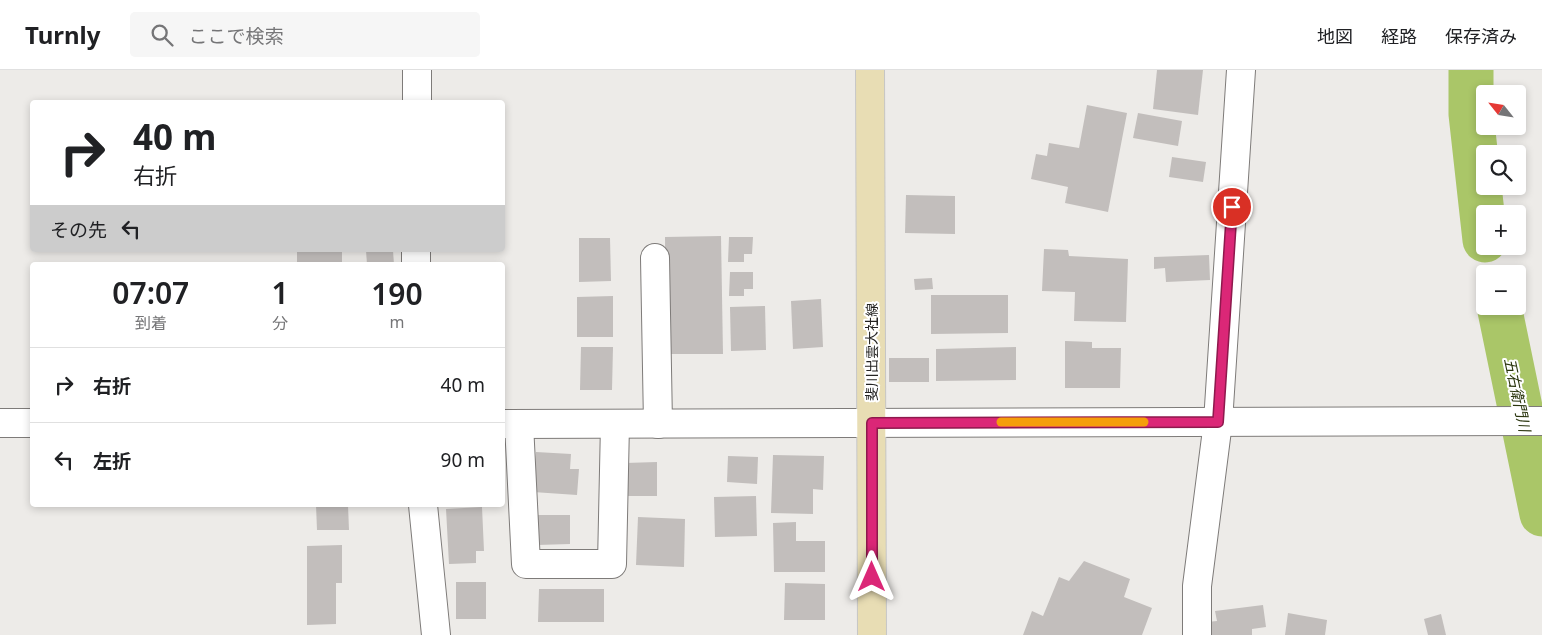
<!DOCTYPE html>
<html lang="ja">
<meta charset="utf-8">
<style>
:root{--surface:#fff;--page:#f6f6f6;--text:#202124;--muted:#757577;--line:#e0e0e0}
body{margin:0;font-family:"Noto Sans","Noto Sans JP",sans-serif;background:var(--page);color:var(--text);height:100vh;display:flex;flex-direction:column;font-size:19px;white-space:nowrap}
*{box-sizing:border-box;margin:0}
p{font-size:16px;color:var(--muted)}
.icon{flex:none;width:28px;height:28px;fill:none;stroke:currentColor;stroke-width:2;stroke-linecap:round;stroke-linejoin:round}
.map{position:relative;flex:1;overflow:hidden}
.details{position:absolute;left:30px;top:192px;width:475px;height:245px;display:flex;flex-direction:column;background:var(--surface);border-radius:5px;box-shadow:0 2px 8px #0003}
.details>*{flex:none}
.guide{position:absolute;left:30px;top:30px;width:475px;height:152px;border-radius:5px;box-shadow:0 2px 8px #0003;background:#fff;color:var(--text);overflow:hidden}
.needle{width:32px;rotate:300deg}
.buttons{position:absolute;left:1476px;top:15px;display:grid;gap:10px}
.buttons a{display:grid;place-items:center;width:50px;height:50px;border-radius:5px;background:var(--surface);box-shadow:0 2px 8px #0003;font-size:25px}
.pin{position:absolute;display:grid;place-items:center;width:42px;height:42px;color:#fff;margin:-21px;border:2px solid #fff;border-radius:50%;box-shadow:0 1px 5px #0007}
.me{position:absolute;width:55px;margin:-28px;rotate:0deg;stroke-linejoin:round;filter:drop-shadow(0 0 4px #0008)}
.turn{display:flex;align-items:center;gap:18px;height:105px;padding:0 20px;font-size:22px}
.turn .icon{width:65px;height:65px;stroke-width:2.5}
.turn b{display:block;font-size:35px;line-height:42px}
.then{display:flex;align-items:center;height:48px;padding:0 20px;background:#0003;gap:10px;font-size:19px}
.eta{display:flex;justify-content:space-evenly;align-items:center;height:85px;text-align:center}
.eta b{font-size:30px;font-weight:600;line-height:35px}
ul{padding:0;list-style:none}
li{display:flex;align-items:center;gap:15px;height:75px;padding:0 20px;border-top:1px solid var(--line)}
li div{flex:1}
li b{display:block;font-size:19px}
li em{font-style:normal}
header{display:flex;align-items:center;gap:30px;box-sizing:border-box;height:70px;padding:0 25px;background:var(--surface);border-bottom:1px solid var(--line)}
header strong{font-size:24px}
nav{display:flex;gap:28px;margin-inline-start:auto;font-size:18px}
.search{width:350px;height:45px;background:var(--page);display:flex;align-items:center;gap:12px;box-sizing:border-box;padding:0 18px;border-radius:5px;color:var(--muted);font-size:19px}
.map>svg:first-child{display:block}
</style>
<header>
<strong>Turnly</strong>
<div class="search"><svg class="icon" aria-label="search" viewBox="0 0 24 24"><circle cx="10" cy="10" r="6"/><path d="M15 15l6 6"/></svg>ここで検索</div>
<nav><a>地図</a><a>経路</a><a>保存済み</a></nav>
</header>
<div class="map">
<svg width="1542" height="565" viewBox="0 0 1542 565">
<rect width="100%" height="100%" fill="#edebe8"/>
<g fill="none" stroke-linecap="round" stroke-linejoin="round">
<g stroke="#aac668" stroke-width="45">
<polyline points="1471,0 1471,44 1485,170"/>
<polyline points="1499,236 1542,444"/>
</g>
</g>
<g fill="#c2bebc">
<polygon points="1157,0 1203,0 1198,45 1153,39"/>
<polygon points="1087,35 1127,43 1108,142 1065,133 1068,117 1031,109 1036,84 1047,86 1049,73 1079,78"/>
<polygon points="1138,43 1182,51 1178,76 1133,68"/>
<polygon points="1172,87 1206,92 1203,112 1169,107"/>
<polygon points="906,125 955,126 955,164 905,163"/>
<polygon points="721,166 723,284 666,284 665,167"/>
<polygon points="729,167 753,167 752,184 744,184 744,192 728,192"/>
<polygon points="579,168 610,168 611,211 579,212"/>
<polygon points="1044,179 1068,180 1069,186 1128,189 1126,252 1074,251 1075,222 1042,221"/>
<rect x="297" y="180" width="45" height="15"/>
<polygon points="366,180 393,180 394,195 367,195"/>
<polygon points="1209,185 1210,210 1166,212 1165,198 1154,199 1154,187"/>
<polygon points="730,202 753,202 753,219 744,219 744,226 729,226"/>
<polygon points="932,208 933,219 915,220 914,209"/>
<polygon points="931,225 1008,225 1008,263 931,264"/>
<polygon points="613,226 613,267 577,267 577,227"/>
<polygon points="821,229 823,277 793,279 791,231"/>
<polygon points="765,236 766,280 731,281 730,237"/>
<polygon points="1065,271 1092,272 1092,278 1121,278 1120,318 1065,318"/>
<polygon points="581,277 613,277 612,320 580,320"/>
<polygon points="1016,277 1016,310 936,311 936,279"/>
<rect x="889" y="288" width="40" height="24"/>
<polygon points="536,382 571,384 570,399 579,399 577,425 533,422"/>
<polygon points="773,385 824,386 823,420 813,419 813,444 771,443"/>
<polygon points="728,386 758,387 757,414 727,412"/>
<polygon points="657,392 657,426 625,426 625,393"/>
<polygon points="756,426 757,466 715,467 714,427"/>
<polygon points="316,435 348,435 349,460 317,460"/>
<polygon points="482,437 484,481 476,481 476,493 449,494 446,439"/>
<polygon points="537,445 570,445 570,474 537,475"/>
<polygon points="638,447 685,449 684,497 636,495"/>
<polygon points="796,452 796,471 825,471 825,502 774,502 773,453"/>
<polygon points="342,475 342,513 336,513 336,554 307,555 307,476"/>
<polygon points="1084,491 1130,509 1124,527 1152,538 1142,565 1023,565 1032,541 1043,546 1059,507 1069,511"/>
<rect x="456" y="512" width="30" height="37"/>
<polygon points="785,513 825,514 825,550 784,550"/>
<polygon points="539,519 604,519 604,552 538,552"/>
<polygon points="1263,535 1266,557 1252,559 1252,565 1208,565 1207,552 1217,551 1215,541"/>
<polygon points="1288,543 1327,550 1325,565 1285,565"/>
<polygon points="1441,544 1446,565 1428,565 1424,549"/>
</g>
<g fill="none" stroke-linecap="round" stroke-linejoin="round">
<g stroke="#7e7b79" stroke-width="30">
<g id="minor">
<polyline points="417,32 417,0"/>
<polyline points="655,188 658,354"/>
<polyline points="416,195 416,180"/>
<polyline points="0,353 32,353"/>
<polyline points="502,354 1542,351"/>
<polyline points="519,354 526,494 612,494 615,354"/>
<polyline points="423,435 436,565"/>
<polyline points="1197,565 1197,516 1218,352 1241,0"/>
</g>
</g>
<g stroke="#c6c6c6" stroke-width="30">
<polyline id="major" points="870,0 872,565"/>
</g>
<use href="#minor" stroke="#fff" stroke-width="28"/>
<use href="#major" stroke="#e8ddb4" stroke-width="28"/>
</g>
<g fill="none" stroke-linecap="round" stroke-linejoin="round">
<g stroke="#8e194d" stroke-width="12">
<polyline id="route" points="872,507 872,353 1218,352 1232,137"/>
</g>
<use href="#route" stroke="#db2777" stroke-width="9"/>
<polyline stroke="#f59e0b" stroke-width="9" points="1001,352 1144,352"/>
</g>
<g text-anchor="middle" stroke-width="4" stroke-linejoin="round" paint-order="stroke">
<g font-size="14" fill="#242322" stroke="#fff">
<text transform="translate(872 282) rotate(-90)" y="5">斐川出雲大社線</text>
</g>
<g font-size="15" font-style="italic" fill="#2a350d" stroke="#fff">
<text transform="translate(1517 325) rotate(78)" y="5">五右衛門川</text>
</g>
</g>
</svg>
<div class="buttons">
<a><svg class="needle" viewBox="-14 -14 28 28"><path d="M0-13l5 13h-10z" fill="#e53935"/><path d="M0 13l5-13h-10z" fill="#757577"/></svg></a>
<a><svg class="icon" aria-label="search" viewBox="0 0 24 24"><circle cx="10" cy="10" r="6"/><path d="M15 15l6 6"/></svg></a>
<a>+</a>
<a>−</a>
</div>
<div class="pin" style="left:1232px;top:137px;background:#d93025"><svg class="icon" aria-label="arrive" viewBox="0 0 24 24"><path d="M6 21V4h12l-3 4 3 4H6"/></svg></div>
<svg class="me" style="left:872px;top:507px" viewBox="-20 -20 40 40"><path d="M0-17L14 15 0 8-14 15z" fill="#db2777" stroke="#fff" stroke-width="4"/></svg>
<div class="guide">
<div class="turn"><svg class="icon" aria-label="right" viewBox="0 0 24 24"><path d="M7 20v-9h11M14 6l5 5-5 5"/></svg><div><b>40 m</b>右折</div></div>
<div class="then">その先<svg class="icon" aria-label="left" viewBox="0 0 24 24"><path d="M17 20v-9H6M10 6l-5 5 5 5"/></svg></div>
</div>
<section class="details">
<div class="eta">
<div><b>07:07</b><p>到着</p></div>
<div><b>1</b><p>分</p></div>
<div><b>190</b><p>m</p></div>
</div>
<ul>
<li><svg class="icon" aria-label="right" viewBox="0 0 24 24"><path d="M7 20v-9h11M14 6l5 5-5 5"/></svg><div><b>右折</b></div><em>40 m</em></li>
<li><svg class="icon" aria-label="left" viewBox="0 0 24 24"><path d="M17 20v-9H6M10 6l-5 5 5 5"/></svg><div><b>左折</b></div><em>90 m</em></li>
</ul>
</section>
</div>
